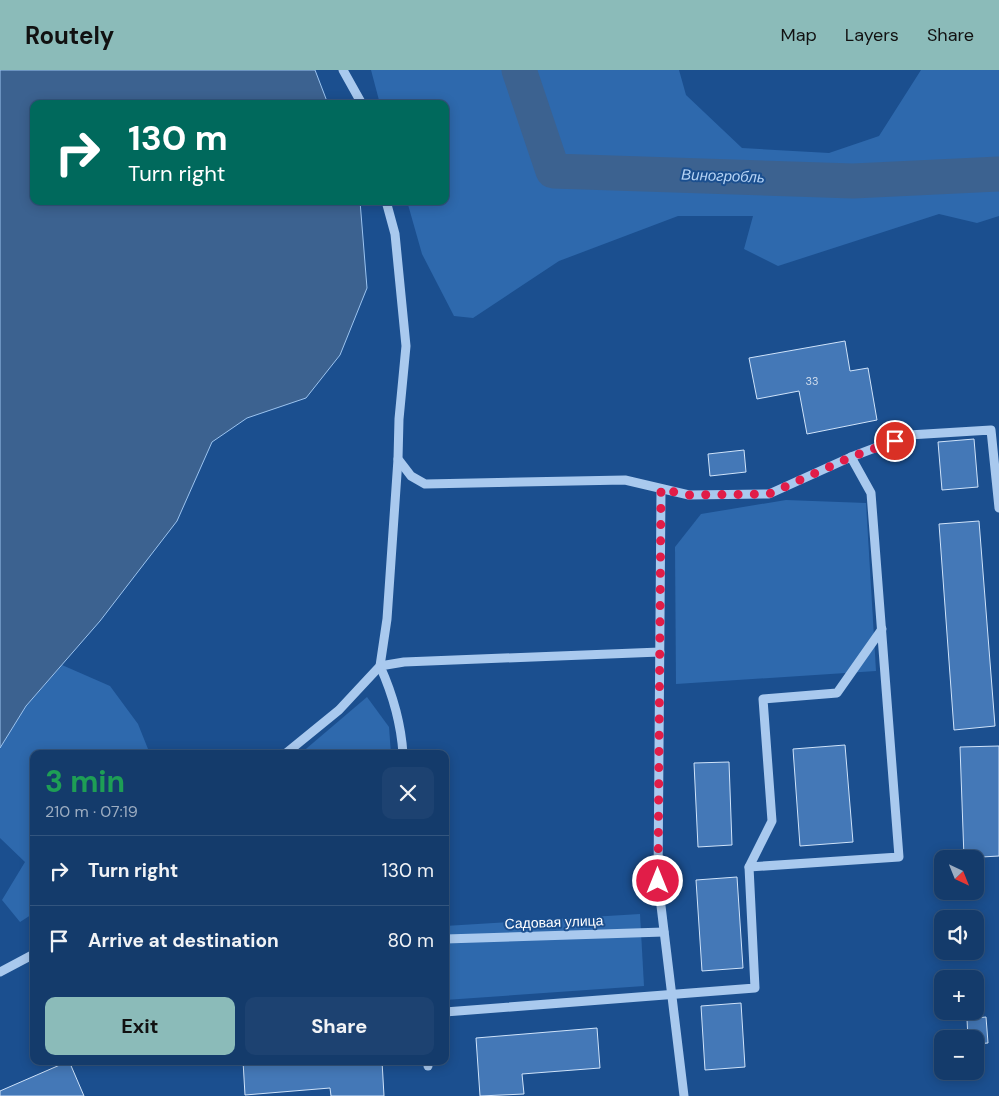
<!DOCTYPE html>
<meta charset="utf-8">
<style>
:root{--surface:#143b6b;--page:#1d4271;--text:#f1f3f6;--muted:#9dadc1;--line:#33557e;--accent:#8bbbb9}
body{margin:0;font-family:"DM Sans",sans-serif;background:var(--page);color:var(--text);height:100vh;display:flex;flex-direction:column;font-size:19px;white-space:nowrap}
*{box-sizing:border-box;margin:0}
p{font-size:16px;color:var(--muted)}
.icon{flex:none;width:28px;height:28px;fill:none;stroke:currentColor;stroke-width:2;stroke-linecap:round;stroke-linejoin:round}
.map{position:relative;flex:1;overflow:hidden}
.sheet{position:absolute;left:30px;top:680px;width:419px;height:315px;display:flex;flex-direction:column;background:var(--surface);border-radius:10px;box-shadow:0 2px 12px #0003,0 0 0 1px var(--line)}
.sheet>*{flex:none}
.top-card{position:absolute;left:30px;top:30px;width:419px;height:105px;border-radius:10px;box-shadow:0 2px 12px #0003,0 0 0 1px var(--line);background:#00695c;color:#fff;overflow:hidden}
.needle{width:32px;rotate:137deg}
.tools{position:absolute;left:934px;top:780px;display:grid;gap:10px}
.tools a{display:grid;place-items:center;width:50px;height:50px;border-radius:10px;background:var(--surface);box-shadow:0 2px 12px #0003,0 0 0 1px var(--line);font-size:25px}
.pin{position:absolute;display:grid;place-items:center;width:42px;height:42px;color:#fff;margin:-21px;border:2px solid #fff;border-radius:50%;box-shadow:0 1px 5px #0007}
.me{position:absolute;width:55px;margin:-28px;rotate:0deg;stroke-linejoin:round;filter:drop-shadow(0 0 4px #0008)}
.turn{display:flex;align-items:center;gap:18px;height:105px;padding:0 15px;font-size:22px}
.turn .icon{width:65px;height:65px;stroke-width:2.5}
.turn b{display:block;font-size:35px;line-height:42px}
.round{display:grid;place-items:center;flex:none;width:52px;height:52px;border-radius:10px;background:var(--page)}
.summary{display:flex;align-items:center;justify-content:space-between;height:85px;padding:0 15px}
h1{font-size:30px;font-weight:700;line-height:38px;color:#1e9e55}
.primary-button{display:flex;gap:10px;margin-top:auto;padding:10px 15px}
.primary-button a{flex:1;height:58px;border-radius:10px;background:var(--accent);color:#111;font-size:20px;font-weight:700;line-height:58px;text-align:center}
.primary-button a+a{background:var(--page);color:var(--text)}
ul{padding:0;list-style:none}
li{display:flex;align-items:center;gap:15px;height:70px;padding:0 15px;border-top:1px solid var(--line)}
li div{flex:1}
li b{display:block;font-size:19px}
li em{font-style:normal}
header{display:flex;align-items:center;gap:30px;box-sizing:border-box;height:70px;padding:0 25px;background:var(--accent);color:#111}
header strong{font-size:24px}
nav{display:flex;gap:28px;margin-inline-start:auto;font-size:18px}
.map>svg:first-child{display:block}
</style>
<header>
<strong>Routely</strong>
<nav><a>Map</a><a>Layers</a><a>Share</a></nav>
</header>
<div class="map">
<svg width="999" height="1026" viewBox="0 0 999 1026">
<rect width="100%" height="100%" fill="#1b4f8f"/>
<g fill="#2e69ad">
<polygon points="371,0 679,0 686,25 742,78 829,83 879,66 921,0 999,0 999,146 977,153 939,144 778,196 744,179 753,146 678,146 559,191 473,248 454,246 422,184 407,131 445,131 445,34 380,34"/>
<polygon points="786,430 866,433 876,601 676,614 675,477 701,444"/>
<polygon points="62,595 110,616 138,654 150,684 34,684 34,843 20,852 2,830 25,792 0,768 0,678 26,636"/>
<polygon points="367,627 389,657 391,684 300,684"/>
<polygon points="640,844 644,916 445,930 445,856"/>
</g>
<polygon fill="#3c6290" stroke="#9cc4f0" points="0,0 315,0 328,34 34,34 34,131 360,131 367,218 340,285 306,328 247,348 212,372 177,451 100,551 26,636 0,678"/>
<g fill="none" stroke-linecap="round" stroke-linejoin="round">
<polyline stroke="#3c6290" stroke-width="35" points="519,0 553,101 853,111 999,104"/>
</g>
<g fill="#4478b7" stroke="#cfe3fa">
<polygon points="845,271 850,301 868,298 877,350 807,364 799,321 757,329 749,288"/>
<polygon points="974,369 978,417 942,420 938,372"/>
<polygon points="744,380 746,402 710,406 708,384"/>
<polygon points="979,451 995,656 954,660 939,454"/>
<polygon points="845,675 853,772 800,776 793,679"/>
<polygon points="999,676 999,786 964,788 960,677"/>
<polygon points="729,692 732,775 698,777 694,693"/>
<polygon points="737,807 743,898 702,901 696,810"/>
<polygon points="741,933 745,997 705,1000 701,936"/>
<polygon points="986,947 988,973 975,974 975,969 968,969 967,949"/>
<polygon points="597,958 600,998 522,1004 524,1024 480,1026 476,968"/>
<polygon points="69,991 84,1026 0,1026 0,1021"/>
<polygon points="243,991 382,991 384,1026 331,1026 330,1018 245,1025"/>
</g>
<g fill="none" stroke-linecap="round" stroke-linejoin="round">
<g stroke="#a9c9ee" stroke-width="9">
<polyline points="343,0 362,34"/>
<polyline points="386,131 395,164 406,276 399,349 398,389 411,406 425,414 625,410 689,425 769,424 851,387 909,365 991,360 999,438"/>
<polyline points="661,419 658,811 684,1026"/>
<polyline points="285,684 339,640 380,596 387,549 398,389"/>
<path d="M403 684C401 652 393 625 380 596L404 592 660 582"/>
<polyline points="749,797 772,751 763,629 837,623 882,559"/>
<polyline points="445,869 664,862"/>
<polyline points="0,902 34,884"/>
<polyline points="445,942 755,918 749,797 899,787 871,423 851,387"/>
<polyline points="428,991 428,996"/>
</g>
</g>
<g fill="none" stroke-linecap="round" stroke-linejoin="round">
<polyline stroke="#e11d48" stroke-width="9" stroke-dasharray="0 16.2" points="658,811 661,419 688,425 769,424 851,387 895,371"/>
</g>
<g text-anchor="middle" stroke-width="4" stroke-linejoin="round" paint-order="stroke">
<g font-size="11" fill="#d0dded">
<text x="812" y="315">33</text>
</g>
<g font-size="14" fill="#fff" stroke="#1b4f8f">
<text transform="translate(554 852) rotate(-2)" y="5">Садовая улица</text>
</g>
<g font-size="15" font-style="italic" fill="#b5d3f5" stroke="#1b4f8f">
<text transform="translate(723 106) rotate(2)" y="5">Виногробль</text>
</g>
</g>
</svg>
<div class="tools">
<a><svg class="needle" viewBox="-14 -14 28 28"><path d="M0-13l5 13h-10z" fill="#e53935"/><path d="M0 13l5-13h-10z" fill="#9dadc1"/></svg></a>
<a><svg class="icon" aria-label="sound" viewBox="0 0 24 24"><path d="M4 9h4l5-4v14l-5-4H4zM17 9q2 3 0 6"/></svg></a>
<a>+</a>
<a>−</a>
</div>
<div class="pin" style="left:895px;top:371px;background:#d93025"><svg class="icon" aria-label="arrive" viewBox="0 0 24 24"><path d="M6 21V4h12l-3 4 3 4H6"/></svg></div>
<svg class="me" style="left:658px;top:811px" viewBox="-20 -20 40 40"><circle r="17" fill="#e11d48" stroke="#fff" stroke-width="3"/><path d="M0-11L8 9 0 5-8 9z" fill="#fff"/></svg>
<div class="top-card">
<div class="turn"><svg class="icon" aria-label="right" viewBox="0 0 24 24"><path d="M7 20v-9h11M14 6l5 5-5 5"/></svg><div><b>130 m</b>Turn right</div></div>
</div>
<section class="sheet">
<div class="summary"><div><h1>3 min</h1><p>210 m · 07:19</p></div><a class="round"><svg class="icon" aria-label="close" viewBox="0 0 24 24"><path d="M6 6l12 12M18 6L6 18"/></svg></a></div>
<ul>
<li><svg class="icon" aria-label="right" viewBox="0 0 24 24"><path d="M7 20v-9h11M14 6l5 5-5 5"/></svg><div><b>Turn right</b></div><em>130 m</em></li>
<li><svg class="icon" aria-label="arrive" viewBox="0 0 24 24"><path d="M6 21V4h12l-3 4 3 4H6"/></svg><div><b>Arrive at destination</b></div><em>80 m</em></li>
</ul>
<div class="primary-button"><a>Exit</a><a>Share</a></div>
</section>
</div>
